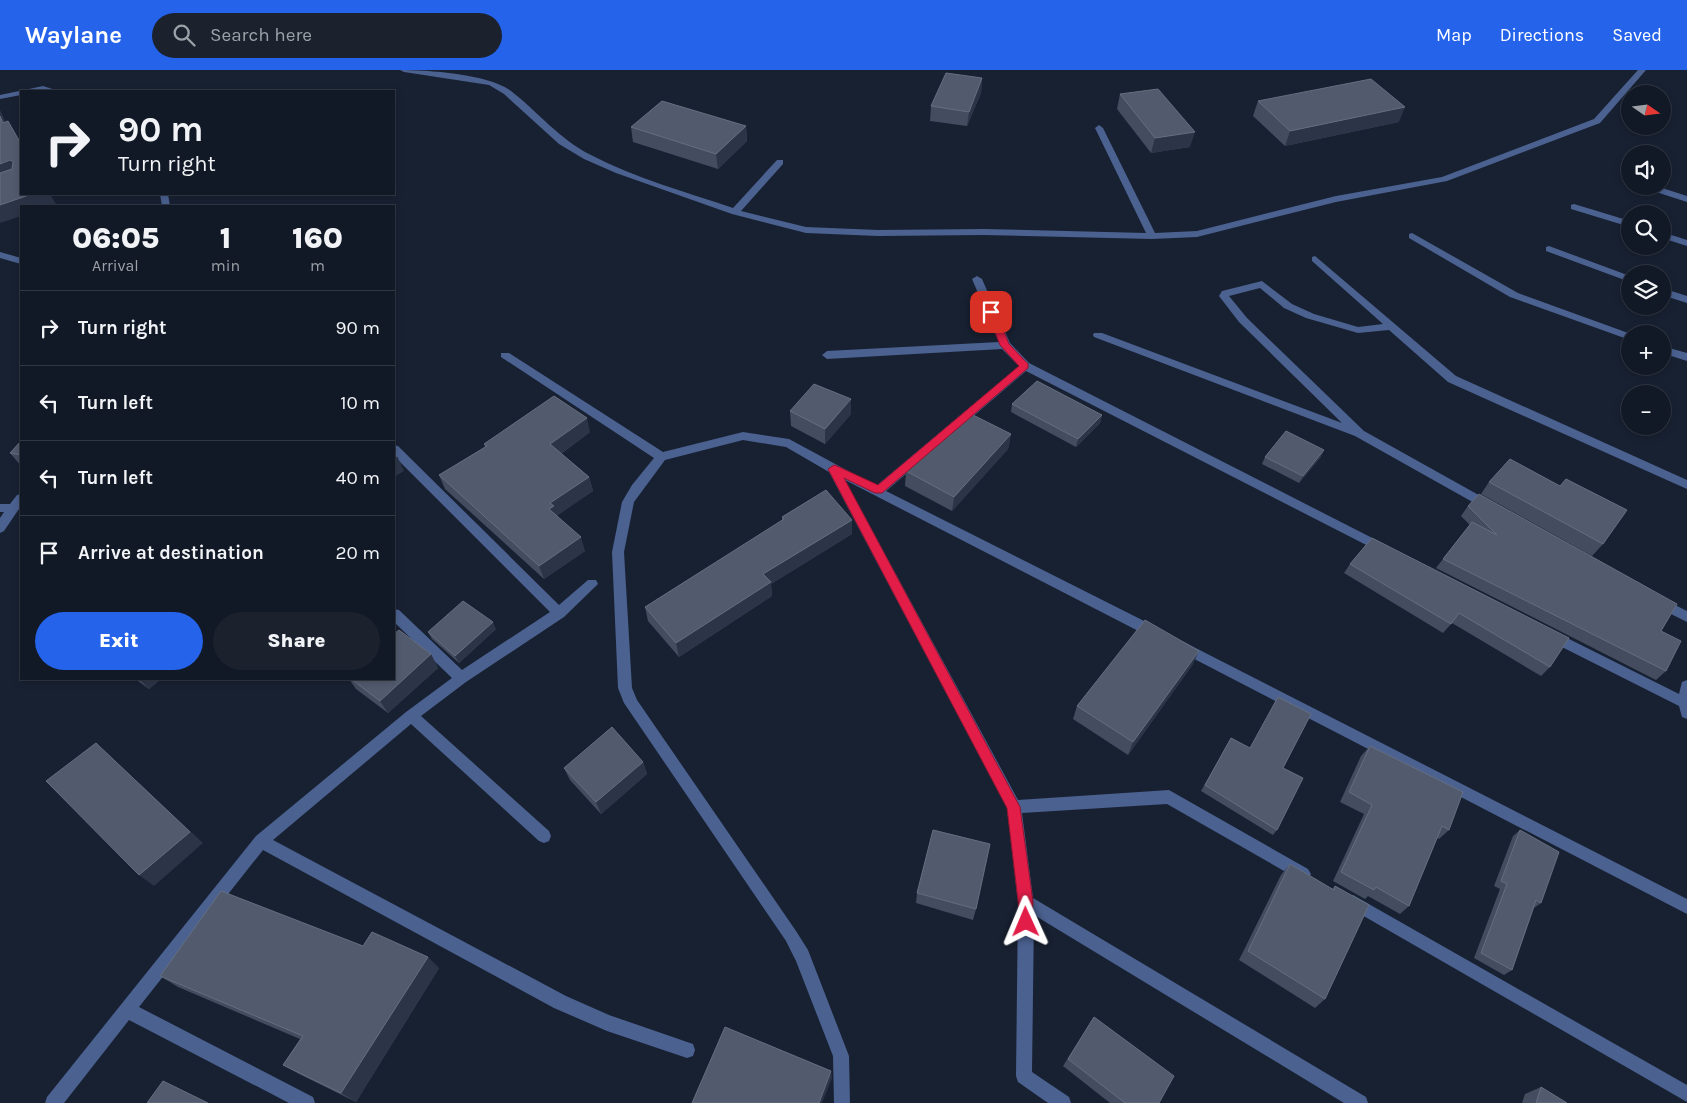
<!DOCTYPE html>
<meta charset="utf-8">
<style>
:root{--surface:#121926;--page:#1b222e;--text:#f1f3f6;--muted:#9ca0a7;--line:#313843;--accent:#2563eb}
body{margin:0;font-family:Karla,sans-serif;background:var(--page);color:var(--text);height:100vh;display:flex;flex-direction:column;font-size:19px;white-space:nowrap}
*{box-sizing:border-box;margin:0}
p{font-size:16px;color:var(--muted)}
.icon{flex:none;width:28px;height:28px;fill:none;stroke:currentColor;stroke-width:2;stroke-linecap:round;stroke-linejoin:round}
.map{position:relative;flex:1;overflow:hidden}
.panel{position:absolute;left:20px;top:135px;width:375px;height:475px;display:flex;flex-direction:column;background:var(--surface);border-radius:0px;box-shadow:0 2px 8px #0003,0 0 0 1px var(--line)}
.panel>*{flex:none}
.guide{position:absolute;left:20px;top:20px;width:375px;height:105px;border-radius:0px;box-shadow:0 2px 8px #0003,0 0 0 1px var(--line);background:#121926;color:var(--text);overflow:hidden}
.needle{width:32px;rotate:104deg}
.fabs{position:absolute;left:1621px;top:15px;display:grid;gap:10px}
.fabs a{display:grid;place-items:center;width:50px;height:50px;border-radius:50%;background:var(--surface);box-shadow:0 2px 8px #0003,0 0 0 1px var(--line);font-size:25px}
.pin{position:absolute;display:grid;place-items:center;width:42px;height:42px;color:#fff;margin:-21px;border-radius:10px;box-shadow:0 2px 8px #0006}
.me{position:absolute;width:55px;margin:-28px;rotate:359deg;stroke-linejoin:round;filter:drop-shadow(0 0 4px #0008)}
.turn{display:flex;align-items:center;gap:18px;height:105px;padding:0 15px;font-size:22px}
.turn .icon{width:65px;height:65px;stroke-width:2.5}
.turn b{display:block;font-size:35px;line-height:42px}
.eta{display:flex;justify-content:space-evenly;align-items:center;height:85px;text-align:center}
.eta b{font-size:30px;font-weight:800;line-height:35px}
.cta{display:flex;gap:10px;margin-top:auto;padding:10px 15px}
.cta a{flex:1;height:58px;border-radius:30px;background:var(--accent);color:#fff;font-size:20px;font-weight:800;line-height:58px;text-align:center}
.cta a+a{background:var(--page);color:var(--text)}
ul{padding:0;list-style:none}
li{display:flex;align-items:center;gap:15px;height:75px;padding:0 15px;border-top:1px solid var(--line)}
li div{flex:1}
li b{display:block;font-size:19px}
li em{font-style:normal}
header{display:flex;align-items:center;gap:30px;box-sizing:border-box;height:70px;padding:0 25px;background:var(--accent);color:#fff}
header strong{font-size:24px}
nav{display:flex;gap:28px;margin-inline-start:auto;font-size:18px}
.search{width:350px;height:45px;background:var(--page);display:flex;align-items:center;gap:12px;box-sizing:border-box;padding:0 18px;border-radius:28px;color:var(--muted);font-size:19px}
.map>svg:first-child{display:block}
</style>
<header>
<strong>Waylane</strong>
<div class="search"><svg class="icon" aria-label="search" viewBox="0 0 24 24"><circle cx="10" cy="10" r="6"/><path d="M15 15l6 6"/></svg>Search here</div>
<nav><a>Map</a><a>Directions</a><a>Saved</a></nav>
</header>
<div class="map">
<svg width="1687" height="1033" viewBox="0 0 1687 1033">
<rect width="100%" height="100%" fill="#182132"/>
<g fill="none" stroke-linecap="round" stroke-linejoin="round">
<g fill="#4b6190" fill-rule="evenodd">
<path d="M400 0C428 0 489 4 511 21 538 42 559 69 591 85 635 108 686 122 733 138L777 90H783V94L741 141 806 157 878 160 984 159 1146 163 1095 58 1099 55 1103 58 1155 163 1197 161 1336 126 1442 107 1594 49 1638 0H1646L1600 53 1447 111 1336 132 1197 167 1152 169 984 165 878 166 806 163 732 144 616 103 584 89 559 74 504 24 489 15 404 2Z"/>
<polygon points="43,16 59,21 21,21 21,25 0,29 0,25"/>
<polygon points="1656,116 1687,126 1687,132 1653,121 1651,119"/>
<polygon points="160,124 168,124 170,136 162,136"/>
<polygon points="1574,134 1630,151 1630,157 1571,139 1571,135"/>
<polygon points="1662,162 1687,170 1687,176 1662,168"/>
<polygon points="1412,163 1518,223 1631,264 1630,270 1510,227 1409,168 1409,164"/>
<polygon points="1549,176 1630,206 1630,212 1546,181 1546,177"/>
<polygon points="0,182 21,188 21,194 0,188"/>
<polygon points="1315,186 1456,306 1687,410 1687,419 1448,312 1389,260 1358,263 1306,248 1284,238 1260,218 1229,226 1247,248 1364,361 1493,433 1495,436 1493,439 1485,439 1355,366 1094,267 1093,265 1094,263 1102,263 1342,353 1239,252 1219,226 1222,221 1262,211 1292,234 1314,244 1358,257 1383,254 1312,191 1312,187"/>
<polygon points="977,206 982,209 1010,273 1029,293 1388,476 1390,479 1388,482 1380,482 1026,301 886,421 1160,559 1161,563 1160,567 1150,567 845,410 1018,730 1169,720 1308,799 1311,804 1308,809 1303,811 1298,809 1167,734 1022,743 1033,828 1366,1027 1368,1033 1344,1033 1034,845 1032,1002 1069,1027 1071,1033 1048,1033 1018,1012 1016,1006 1018,832 1007,738 829,402 786,377 743,370 665,390 634,432 624,482 632,618 637,630 796,861 808,880 849,986 850,1033 834,1033 833,986 796,891 786,871 624,633 618,618 612,482 622,432 632,415 654,388 501,287 501,283 509,283 663,382 743,362 789,369 876,416 1019,296 1002,279 827,289 822,285 827,281 999,272 972,209"/>
<polygon points="1662,218 1687,226 1687,233 1662,225"/>
<polygon points="1662,276 1687,283 1687,291 1662,283"/>
<polygon points="394,375 398,376 559,535 588,510 596,510 598,514 564,547 466,612 421,646 549,761 551,766 549,771 544,773 539,771 411,654 273,770 566,926 609,945 693,974 695,980 693,986 687,988 607,961 554,938 263,780 139,937 313,1027 315,1033 289,1033 129,950 64,1033 45,1033 47,1027 256,766 406,642 452,608 394,552 394,539 399,540 462,600 550,542 394,386"/>
<polygon points="21,424 21,436 4,461 0,463 0,448 4,442 0,442 0,434 10,434 17,425"/>
<polygon points="1659,527 1687,541 1687,552 1655,536 1653,532 1655,528"/>
<polygon points="1551,560 1679,624 1682,612 1687,610 1687,649 1682,647 1679,636 1546,569 1545,565 1546,561"/>
<polygon points="1182,571 1687,829 1687,844 1177,580 1175,576 1177,572"/>
<polygon points="1353,825 1687,1015 1687,1032 1348,837 1345,832 1348,827"/>
</g>
</g>
<g fill="#444c60">
<polygon points="982,8 981,23 967,56 930,51 931,36"/>
<polygon points="1120,24 1190,77 1151,83 1117,39"/>
<polygon points="1258,31 1399,52 1285,76 1253,46"/>
<polygon points="746,56 747,71 718,99 633,72 631,57"/>
<polygon points="1012,334 1102,345 1100,353 1076,377 1011,342"/>
<polygon points="790,341 851,344 825,374 791,356"/>
<polygon points="590,362 561,384 589,407 593,421 557,445 585,481 544,509 445,419 439,405 485,377 484,374"/>
<polygon points="1011,364 1008,379 952,441 905,416 906,401"/>
<polygon points="21,371 21,396 10,383"/>
<polygon points="1324,380 1320,388 1299,413 1262,394 1265,387"/>
<polygon points="1489,412 1560,416 1603,474 1592,486 1481,424"/>
<polygon points="1468,436 1661,561 1666,601 1656,610 1436,498 1470,455 1461,446"/>
<polygon points="782,447 852,450 852,464 771,514 772,526 679,587 648,551 645,537 782,451"/>
<polygon points="1372,468 1550,597 1541,606 1452,553 1443,563 1344,503 1350,494"/>
<polygon points="496,559 459,593 432,569 428,562"/>
<polygon points="431,584 438,598 388,643 356,619 349,609 394,609"/>
<polygon points="1193,594 1128,685 1073,649 1077,636"/>
<polygon points="135,609 161,609 149,619"/>
<polygon points="1231,668 1283,698 1277,760 1273,765 1201,721"/>
<polygon points="1370,676 1449,760 1439,769 1437,768 1409,836 1400,844 1368,826 1365,829 1333,811 1364,744 1340,732 1361,686"/>
<polygon points="643,692 647,704 601,744 570,710 564,698"/>
<polygon points="1520,760 1541,833 1534,838 1512,900 1504,905 1474,888 1500,819 1494,816 1513,766"/>
<polygon points="1290,794 1332,819 1335,816 1325,929 1315,938 1239,890 1281,805"/>
<polygon points="917,823 976,839 973,850 916,833"/>
<polygon points="363,876 439,898 356,1032 299,1004 283,995 300,969 178,917 160,906"/>
<polygon points="1094,947 1159,1033 1110,1033 1063,996"/>
<polygon points="1541,1017 1567,1033 1522,1033 1525,1024"/>
</g>
<g fill="#2c3548">
<polygon points="982,8 981,23 967,56 969,42"/>
<polygon points="1405,37 1399,52 1285,76 1290,61"/>
<polygon points="0,40 13,68 3,53 0,46"/>
<polygon points="8,51 21,72 21,74"/>
<polygon points="746,56 747,71 718,99 716,84"/>
<polygon points="1195,62 1190,77 1151,83 1155,68"/>
<polygon points="10,90 20,105 0,112 0,94"/>
<polygon points="32,124 50,124 56,134 50,136 21,136 21,146 0,153 0,135"/>
<polygon points="851,329 851,344 825,374 825,359"/>
<polygon points="1102,345 1100,353 1076,377 1078,369"/>
<polygon points="587,348 590,362 554,389 550,374"/>
<polygon points="1011,364 1008,379 952,441 954,427"/>
<polygon points="1324,380 1320,388 1299,413 1303,406"/>
<polygon points="397,386 404,401 394,407 394,388"/>
<polygon points="589,407 593,421 557,446 549,439 550,433"/>
<polygon points="852,450 852,464 771,514 772,526 679,587 676,573 763,504"/>
<polygon points="581,467 585,481 544,509 539,496"/>
<polygon points="493,552 496,559 459,593 455,586"/>
<polygon points="1199,581 1193,594 1128,685 1133,672"/>
<polygon points="431,584 438,598 388,643 380,631"/>
<polygon points="139,609 161,609 149,619"/>
<polygon points="96,673 203,773 154,816 139,805"/>
<polygon points="643,692 647,704 601,744 596,732"/>
<polygon points="428,887 439,898 356,1032 341,1023"/>
<polygon points="831,1001 832,1008 822,1033 819,1033"/>
</g>
<g fill="#525b6e" stroke="#666e80">
<polygon points="946,3 982,8 969,42 931,36"/>
<polygon points="1371,9 1405,37 1290,61 1258,31"/>
<polygon points="1158,19 1195,62 1155,68 1120,24"/>
<polygon points="662,31 746,56 716,84 631,57"/>
<polygon points="0,46 3,53 8,51 21,74 21,124 32,124 0,135 0,103 12,99 13,92 10,90 0,94"/>
<polygon points="1037,311 1102,345 1078,369 1012,334"/>
<polygon points="814,314 851,329 825,359 790,341"/>
<polygon points="554,326 587,348 550,374 589,407 550,433 554,436 549,439 581,467 539,496 439,405 487,376 484,374"/>
<polygon points="967,342 1011,364 954,427 906,401 937,368 940,370"/>
<polygon points="1286,361 1324,380 1303,406 1265,387"/>
<polygon points="21,371 21,385 10,383"/>
<polygon points="394,383 397,386 394,388"/>
<polygon points="1510,389 1560,416 1566,409 1627,440 1603,474 1489,412"/>
<polygon points="826,420 852,450 763,504 771,512 676,573 645,537 784,449 782,447"/>
<polygon points="1479,424 1677,534 1661,561 1681,571 1666,601 1443,489 1472,452 1497,465 1468,436"/>
<polygon points="1372,468 1569,568 1550,597 1459,543 1451,554 1350,494"/>
<polygon points="463,531 493,552 455,586 428,562"/>
<polygon points="1145,550 1199,581 1133,672 1077,636"/>
<polygon points="399,560 431,584 380,631 351,609 394,609 394,564"/>
<polygon points="1278,627 1311,644 1283,698 1303,708 1277,760 1205,715 1231,668 1250,678"/>
<polygon points="612,657 643,692 596,732 564,698"/>
<polygon points="96,673 190,762 139,805 46,711"/>
<polygon points="1370,676 1463,722 1449,760 1442,756 1409,836 1376,817 1374,820 1341,802 1372,735 1349,722"/>
<polygon points="933,760 990,774 976,839 917,823"/>
<polygon points="1520,760 1559,782 1541,833 1536,830 1512,900 1481,883 1507,814 1501,811"/>
<polygon points="1290,794 1334,820 1335,816 1369,835 1325,929 1248,881"/>
<polygon points="221,821 363,876 372,862 428,887 341,1023 283,995 303,966 160,906"/>
<polygon points="1094,947 1174,1006 1159,1033 1125,1033 1068,989"/>
<polygon points="725,957 831,1001 819,1033 692,1033"/>
<polygon points="163,1011 208,1033 147,1033"/>
<polygon points="1541,1017 1567,1033 1536,1033"/>
</g>
<polygon fill="#e11d48" stroke="#92132f" points="991,239 996,242 1009,274 1028,294 1028,298 882,423 875,423 844,408 1020,737 1033,832 1031,856 1026,858 1021,856 1007,738 828,399 834,395 837,396 878,415 1019,296 1000,275 987,242"/>
</svg>
<div class="fabs">
<a><svg class="needle" viewBox="-14 -14 28 28"><path d="M0-13l5 13h-10z" fill="#e53935"/><path d="M0 13l5-13h-10z" fill="#9ca0a7"/></svg></a>
<a><svg class="icon" aria-label="sound" viewBox="0 0 24 24"><path d="M4 9h4l5-4v14l-5-4H4zM17 9q2 3 0 6"/></svg></a>
<a><svg class="icon" aria-label="search" viewBox="0 0 24 24"><circle cx="10" cy="10" r="6"/><path d="M15 15l6 6"/></svg></a>
<a><svg class="icon" aria-label="layers" viewBox="0 0 24 24"><path d="M12 4l9 5-9 5-9-5zM3 14l9 5 9-5"/></svg></a>
<a>+</a>
<a>−</a>
</div>
<div class="pin" style="left:991px;top:242px;background:#d93025"><svg class="icon" aria-label="arrive" viewBox="0 0 24 24"><path d="M6 21V4h12l-3 4 3 4H6"/></svg></div>
<svg class="me" style="left:1026px;top:852px" viewBox="-20 -20 40 40"><path d="M0-17L14 15 0 8-14 15z" fill="#e11d48" stroke="#fff" stroke-width="4"/></svg>
<div class="guide">
<div class="turn"><svg class="icon" aria-label="right" viewBox="0 0 24 24"><path d="M7 20v-9h11M14 6l5 5-5 5"/></svg><div><b>90 m</b>Turn right</div></div>
</div>
<section class="panel">
<div class="eta">
<div><b>06:05</b><p>Arrival</p></div>
<div><b>1</b><p>min</p></div>
<div><b>160</b><p>m</p></div>
</div>
<ul>
<li><svg class="icon" aria-label="right" viewBox="0 0 24 24"><path d="M7 20v-9h11M14 6l5 5-5 5"/></svg><div><b>Turn right</b></div><em>90 m</em></li>
<li><svg class="icon" aria-label="left" viewBox="0 0 24 24"><path d="M17 20v-9H6M10 6l-5 5 5 5"/></svg><div><b>Turn left</b></div><em>10 m</em></li>
<li><svg class="icon" aria-label="left" viewBox="0 0 24 24"><path d="M17 20v-9H6M10 6l-5 5 5 5"/></svg><div><b>Turn left</b></div><em>40 m</em></li>
<li><svg class="icon" aria-label="arrive" viewBox="0 0 24 24"><path d="M6 21V4h12l-3 4 3 4H6"/></svg><div><b>Arrive at destination</b></div><em>20 m</em></li>
</ul>
<div class="cta"><a>Exit</a><a>Share</a></div>
</section>
</div>
